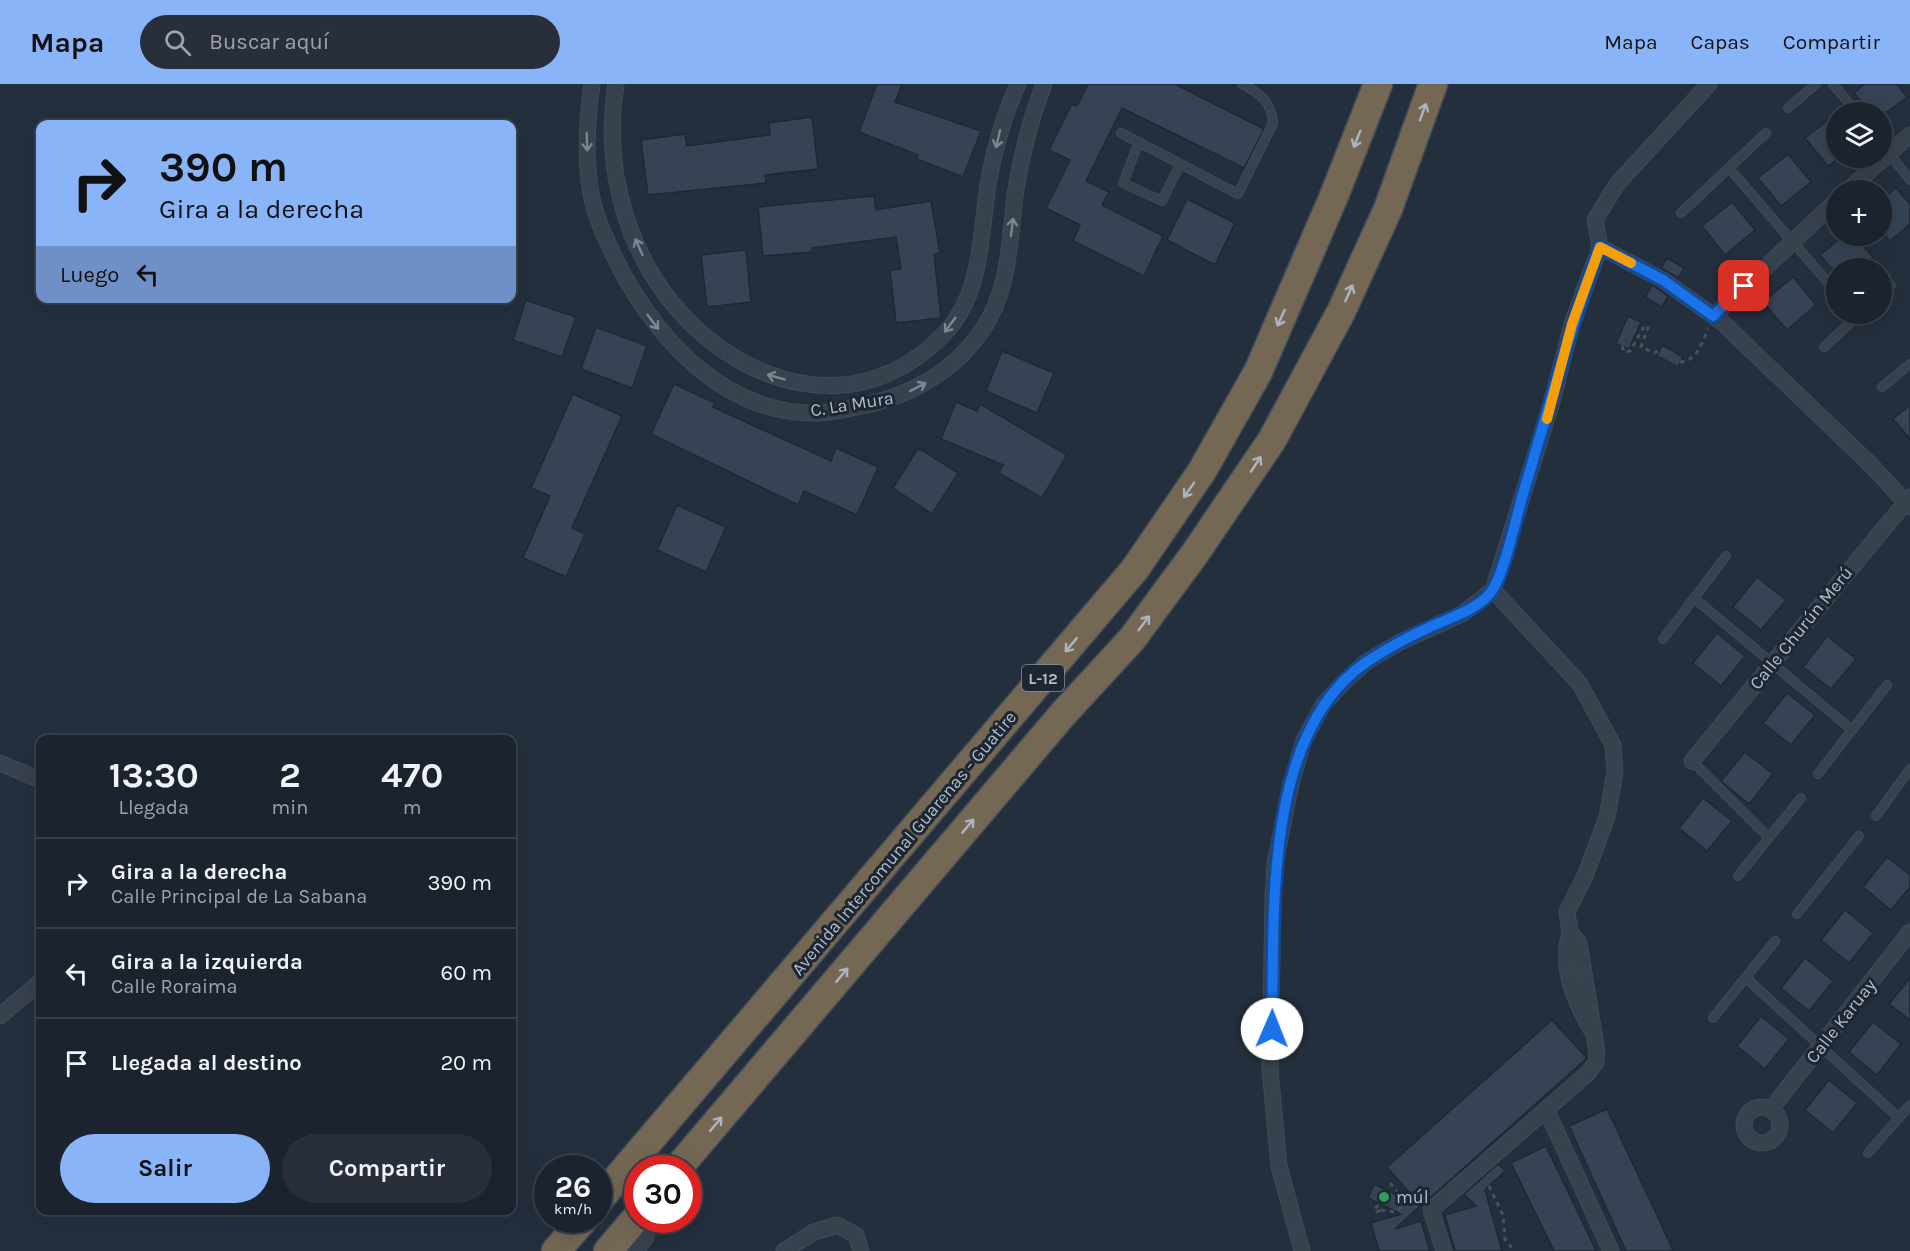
<!DOCTYPE html>
<html lang="es">
<meta charset="utf-8">
<style>
:root{--surface:#1b232e;--page:#282f3a;--text:#f1f3f6;--muted:#a0a4aa;--line:#39404a;--accent:#8ab4f8}
body{margin:0;font-family:Karla,sans-serif;background:var(--page);color:var(--text);height:100vh;display:flex;flex-direction:column;font-size:22px;white-space:nowrap}
*{box-sizing:border-box;margin:0}
p{font-size:20px;color:var(--muted)}
.icon{flex:none;width:33px;height:33px;fill:none;stroke:currentColor;stroke-width:2;stroke-linecap:round;stroke-linejoin:round}
.map{position:relative;flex:1;overflow:hidden}
.drawer{position:absolute;left:36px;top:651px;width:480px;height:480px;display:flex;flex-direction:column;background:var(--surface);border-radius:12px;box-shadow:0 6px 24px #0002,0 0 0 2px var(--line)}
.drawer>*{flex:none}
.top-card{position:absolute;left:36px;top:36px;width:480px;height:183px;border-radius:12px;box-shadow:0 6px 24px #0002,0 0 0 2px var(--line);background:#8ab4f8;color:#111;overflow:hidden}
.controls{position:absolute;left:1826px;top:18px;display:grid;gap:12px}
.controls a{display:grid;place-items:center;width:66px;height:66px;border-radius:50%;background:var(--surface);box-shadow:0 6px 24px #0002,0 0 0 2px var(--line);font-size:30px}
.speed{position:absolute;left:534px;top:1071px;display:flex;gap:12px;font-size:30px;font-weight:700;text-align:center}
.speed>*{display:grid;place-content:center;width:78px;height:78px;border-radius:50%;background:var(--surface);box-shadow:0 6px 24px #0002,0 0 0 2px var(--line);line-height:1}
.speed small{font-size:15px;font-weight:400}
.speed .limit{border:9px solid #d22;background:#fff;color:#111}
.pin{position:absolute;display:grid;place-items:center;width:51px;height:51px;color:#fff;margin:-26px;border-radius:12px;box-shadow:0 3px 9px #0006}
.me{position:absolute;width:66px;margin:-33px;rotate:1deg;stroke-linejoin:round;filter:drop-shadow(0 0 4px #0008)}
.turn{display:flex;align-items:center;gap:21px;height:126px;padding:0 24px;font-size:27px}
.turn .icon{width:78px;height:78px;stroke-width:2.5}
.turn b{display:block;font-size:42px;line-height:51px}
.then{display:flex;align-items:center;height:57px;padding:0 24px;background:#0003;gap:12px;font-size:22px}
.eta{display:flex;justify-content:space-evenly;align-items:center;height:102px;text-align:center}
.eta b{font-size:36px;font-weight:700;line-height:42px}
.cta{display:flex;gap:12px;margin-top:auto;padding:12px 24px}
.cta a{flex:1;height:69px;border-radius:36px;background:var(--accent);color:#111;font-size:24px;font-weight:700;line-height:69px;text-align:center}
.cta a+a{background:var(--page);color:var(--text)}
ul{padding:0;list-style:none}
li{display:flex;align-items:center;gap:18px;height:90px;padding:0 24px;border-top:2px solid var(--line)}
li div{flex:1}
li b{display:block;font-size:22px}
li em{font-style:normal}
header{display:flex;align-items:center;gap:36px;box-sizing:border-box;height:84px;padding:0 30px;background:var(--accent);color:#111}
header strong{font-size:28px}
nav{display:flex;gap:33px;margin-inline-start:auto;font-size:21px}
.search{width:420px;height:54px;background:var(--page);display:flex;align-items:center;gap:15px;box-sizing:border-box;padding:0 21px;border-radius:33px;color:var(--muted);font-size:22px}
.map>svg:first-child{display:block}
</style>
<header>
<strong>Mapa</strong>
<div class="search"><svg class="icon" aria-label="search" viewBox="0 0 24 24"><circle cx="10" cy="10" r="6"/><path d="M15 15l6 6"/></svg>Buscar aquí</div>
<nav><a>Mapa</a><a>Capas</a><a>Compartir</a></nav>
</header>
<div class="map">
<svg width="1910" height="1167" viewBox="0 0 1910 1167">
<rect width="100%" height="100%" fill="#242f3e"/>
<g fill="#364354" stroke="#1f2835" stroke-width="1.5">
<polygon points="877,0 902,0 895,18 981,47 963,93 917,75 918,71 859,48"/>
<polygon points="1088,0 1175,0 1264,45 1244,84 1122,24 1086,97 1109,108 1102,121 1163,152 1144,192 1073,157 1080,141 1046,124 1070,76 1049,66 1072,20 1077,22"/>
<polygon points="1865,0 1897,0 1907,13 1887,28 1870,28 1854,9"/>
<polygon points="1836,30 1836,76 1828,82 1805,54"/>
<polygon points="812,33 818,85 765,91 766,99 648,111 641,56 685,50 687,62 770,51 769,39"/>
<polygon points="1788,70 1811,98 1781,122 1758,94"/>
<polygon points="1896,104 1910,120 1910,140 1890,157 1881,146 1881,117"/>
<polygon points="874,112 876,126 931,117 940,169 934,170 941,234 896,239 890,186 901,185 896,153 812,164 812,168 763,172 758,123"/>
<polygon points="1187,115 1235,139 1215,181 1167,156"/>
<polygon points="1732,118 1755,146 1725,171 1702,142"/>
<polygon points="1843,152 1854,152 1873,173 1860,184 1831,184 1820,171"/>
<polygon points="746,166 751,218 707,223 701,171"/>
<polygon points="1667,174 1684,184 1678,194 1661,184"/>
<polygon points="1793,193 1816,221 1787,246 1763,218"/>
<polygon points="1652,201 1668,212 1662,223 1645,213"/>
<polygon points="526,216 576,233 562,273 513,256"/>
<polygon points="1628,232 1641,238 1629,265 1616,260"/>
<polygon points="596,243 647,262 632,304 581,285"/>
<polygon points="1662,261 1683,273 1678,283 1657,272"/>
<polygon points="1002,267 1054,289 1037,329 986,307"/>
<polygon points="674,300 715,319 713,323 831,377 836,364 878,383 857,431 804,407 798,421 651,350"/>
<polygon points="573,310 622,332 572,444 585,450 566,493 523,474 550,412 531,404"/>
<polygon points="956,318 977,327 980,320 1067,371 1042,414 999,389 1003,381 941,355"/>
<polygon points="1910,321 1910,355 1893,335"/>
<polygon points="917,366 922,366 958,389 932,430 893,404"/>
<polygon points="677,421 726,443 706,488 657,466"/>
<polygon points="1757,493 1786,516 1761,546 1733,523"/>
<polygon points="1717,549 1745,572 1721,602 1693,579"/>
<polygon points="1827,552 1856,575 1831,605 1803,583"/>
<polygon points="1787,609 1815,631 1791,661 1763,639"/>
<polygon points="1745,668 1773,690 1749,720 1721,697"/>
<polygon points="1703,714 1732,737 1707,767 1679,744"/>
<polygon points="1887,773 1910,791 1910,803 1891,826 1863,803"/>
<polygon points="1845,826 1873,849 1849,879 1821,856"/>
<polygon points="1805,874 1833,897 1809,927 1781,904"/>
<polygon points="1910,894 1910,936 1889,920"/>
<polygon points="1761,932 1789,955 1765,985 1737,962"/>
<polygon points="1552,936 1587,974 1421,1122 1387,1083"/>
<polygon points="1873,938 1901,960 1877,991 1849,968"/>
<polygon points="1829,996 1857,1019 1833,1049 1805,1026"/>
<polygon points="1607,1025 1662,1142 1673,1167 1626,1167 1569,1042"/>
<polygon points="1546,1062 1592,1158 1596,1167 1554,1167 1511,1079"/>
<polygon points="1498,1080 1505,1087 1485,1106 1502,1167 1455,1167 1445,1131 1476,1122 1464,1110"/>
<polygon points="1374,1100 1420,1122 1395,1145 1421,1137 1430,1167 1379,1167 1371,1139 1401,1130 1368,1114"/>
</g>
<g fill="none" stroke-linecap="round" stroke-linejoin="round">
<g stroke="#414a57" stroke-width="10">
<g id="lane">
<polyline points="1833,0 1856,28"/>
<polyline points="1788,24 1816,0"/>
<path d="M1121 49 1238 110 1273 39C1272 19 1260 9 1242 0"/>
<polyline points="1139,58 1123,99 1162,117 1180,80"/>
<polyline points="1881,59 1910,96"/>
<polyline points="1729,84 1836,208"/>
<polyline points="1681,129 1766,49"/>
<polyline points="1881,210 1891,201"/>
<polyline points="1824,263 1860,230"/>
<polyline points="1882,303 1910,280"/>
<polyline points="1694,514 1852,646"/>
<polyline points="1663,555 1726,472"/>
<polyline points="1692,677 1769,754"/>
<polyline points="1818,690 1887,601"/>
<polyline points="1876,732 1910,685"/>
<polyline points="1738,792 1801,714"/>
<polyline points="1797,830 1859,752"/>
<polyline points="1746,894 1899,1034"/>
<polyline points="1713,934 1775,857"/>
<polyline points="1868,1069 1910,1021"/>
</g>
</g>
<g stroke="#414a57" stroke-width="17">
<g id="street">
<path d="M592 0C587 34 585 69 590 104 594 133 609 162 622 188 660 257 723 326 808 329 824 330 841 326 857 323 908 313 950 291 981 248 1011 206 1009 153 1016 105 1022 68 1031 34 1044 0"/>
<path d="M616 0C606 61 616 125 646 180 706 290 847 352 945 249 984 207 980 147 989 95 995 62 1004 31 1018 0"/>
<polyline points="1848,106 1910,51"/>
<polyline points="1600,163 1663,196 1723,239 1872,382 1910,423"/>
<polyline points="1714,232 1836,117"/>
<polyline points="1692,677 1910,413"/>
<polyline points="0,679 40,696"/>
<path d="M1570 848C1560 884 1573 913 1590 944"/>
<polyline points="0,932 40,898"/>
<circle cx="1762" cy="1041" r="18"/>
<polyline points="1771,1025 1910,848"/>
<polyline points="1547,1027 1611,1167"/>
<polyline points="635,1167 645,1155 651,1136"/>
<polyline points="784,1167 814,1148 837,1141 856,1151 861,1167"/>
<polyline points="1302,1167 1279,1082 1270,986 1273,812 1275,779 1291,700 1304,656 1323,621 1343,599 1366,578 1400,558 1462,530 1493,506 1551,321 1572,240 1600,163 1595,136 1617,100 1709,0"/>
<polyline points="1444,1167 1431,1126 1588,989 1596,978 1597,968 1579,859 1570,848 1567,828 1585,792 1607,733 1615,688 1613,661 1580,600 1493,506"/>
</g>
</g>
<g stroke="#434c59" stroke-width="31">
<g id="highway">
<polyline points="678,1084 1063,630 1132,555 1196,468 1272,356 1341,228 1388,125 1433,0"/>
<polyline points="598,1117 1135,485 1202,387 1258,288 1334,112 1378,0"/>
<polyline points="556,1167 583,1136"/>
<polyline points="608,1167 638,1132"/>
</g>
</g>
<g stroke="#3f5557" stroke-width="3" stroke-dasharray="4.5 4.5" stroke-linecap="butt">
<polyline points="1622,262 1624,268 1630,267 1645,241 1648,244 1641,263 1654,269 1660,266"/>
<path d="M1680 278C1697 277 1702 259 1708 245"/>
<polyline points="1390,1099 1407,1120"/>
<polyline points="1489,1102 1503,1131 1505,1155 1514,1167"/>
<polyline points="1380,1126 1377,1128 1374,1125 1378,1122 1380,1126 1395,1128 1407,1120 1417,1122"/>
</g>
<use href="#lane" stroke="#38414e" stroke-width="8"/>
<use href="#street" stroke="#38414e" stroke-width="15"/>
<use href="#highway" stroke="#746855" stroke-width="28"/>
</g>
<defs><path id="oneway-shaft" d="M-6 0H5M1.5-3L5.5 0L1.5 3" fill="none" stroke-width="1.6" stroke-linecap="round" stroke-linejoin="round" transform="scale(1.5)"/></defs>
<g stroke="#aeb4bd">
<use href="#oneway-shaft" transform="translate(1423 28) rotate(-70)"/>
<use href="#oneway-shaft" transform="translate(1357 55) rotate(112)"/>
<use href="#oneway-shaft" transform="translate(1349 209) rotate(-66)"/>
<use href="#oneway-shaft" transform="translate(1281 234) rotate(114)"/>
<use href="#oneway-shaft" transform="translate(1256 380) rotate(-56)"/>
<use href="#oneway-shaft" transform="translate(1189 406) rotate(125)"/>
<use href="#oneway-shaft" transform="translate(1144 539) rotate(-53)"/>
<use href="#oneway-shaft" transform="translate(1071 561) rotate(130)"/>
<use href="#oneway-shaft" transform="translate(968 742) rotate(-50)"/>
<use href="#oneway-shaft" transform="translate(842 891) rotate(-50)"/>
<use href="#oneway-shaft" transform="translate(716 1040) rotate(-50)"/>
</g>
<g stroke="#7c8592">
<use href="#oneway-shaft" transform="translate(998 55) rotate(103)"/>
<use href="#oneway-shaft" transform="translate(587 58) rotate(88)"/>
<use href="#oneway-shaft" transform="translate(1012 143) rotate(-83)"/>
<use href="#oneway-shaft" transform="translate(639 163) rotate(-114)"/>
<use href="#oneway-shaft" transform="translate(653 238) rotate(53)"/>
<use href="#oneway-shaft" transform="translate(950 241) rotate(126)"/>
<use href="#oneway-shaft" transform="translate(776 293) rotate(-164)"/>
<use href="#oneway-shaft" transform="translate(918 303) rotate(-27)"/>
</g>
<g fill="none" stroke-linecap="round" stroke-linejoin="round">
<g stroke="#114b97" stroke-width="15">
<path id="route" d="M1272 945C1275 833 1261 648 1368 577 1388 564 1410 552 1432 542 1451 533 1481 525 1493 505 1505 486 1516 434 1523 410 1548 327 1570 244 1600 163L1663 196 1713 232 1744 202"/>
</g>
<use href="#route" stroke="#1a73e8" stroke-width="10"/>
<polyline stroke="#f59e0b" stroke-width="10" points="1547,335 1572,240 1600,163 1631,179"/>
</g>
<circle fill="#2e9e5b" stroke="#1d2633" stroke-width="2" cx="1384" cy="1113" r="6"/>
<g text-anchor="middle" stroke-width="6" stroke-linejoin="round" paint-order="stroke">
<rect fill="#1d2633" stroke="#878f9c" stroke-width="1.5" x="1022" y="581" width="42" height="26" rx="4.5"/>
<g font-size="16" font-weight="bold" fill="#b4bcc9">
<text x="1043" y="600">L-12</text>
</g>
<g font-size="18" fill="#b4bcc9" stroke="#1d2633">
<text transform="translate(852 320) rotate(-9)" y="6">C. La Mura</text>
<text transform="translate(1801 544) rotate(-51)" y="6">Calle Churún Merú</text>
<text transform="translate(904 759) rotate(-50)" y="6">Avenida Intercomunal Guarenas - Guatire</text>
<text transform="translate(1841 937) rotate(-52)" y="6">Calle Karuay</text>
</g>
<g font-size="18" fill="#b4bcc9" stroke="#1d2633" text-anchor="start">
<text x="1396" y="1119">múl</text>
</g>
</g>
</svg>
<div class="controls">
<a><svg class="icon" aria-label="layers" viewBox="0 0 24 24"><path d="M12 4l9 5-9 5-9-5zM3 14l9 5 9-5"/></svg></a>
<a>+</a>
<a>−</a>
</div>
<div class="speed"><div>26<small>km/h</small></div><div class="limit">30</div></div>
<div class="pin" style="left:1744px;top:202px;background:#d93025"><svg class="icon" aria-label="arrive" viewBox="0 0 24 24"><path d="M6 21V4h12l-3 4 3 4H6"/></svg></div>
<svg class="me" style="left:1272px;top:945px" viewBox="-20 -20 40 40"><circle r="19" fill="#fff"/><path d="M0-13L10 11 0 6-10 11z" fill="#1a73e8"/></svg>
<div class="top-card">
<div class="turn"><svg class="icon" aria-label="right" viewBox="0 0 24 24"><path d="M7 20v-9h11M14 6l5 5-5 5"/></svg><div><b>390 m</b>Gira a la derecha</div></div>
<div class="then">Luego<svg class="icon" aria-label="left" viewBox="0 0 24 24"><path d="M17 20v-9H6M10 6l-5 5 5 5"/></svg></div>
</div>
<section class="drawer">
<div class="eta">
<div><b>13:30</b><p>Llegada</p></div>
<div><b>2</b><p>min</p></div>
<div><b>470</b><p>m</p></div>
</div>
<ul>
<li><svg class="icon" aria-label="right" viewBox="0 0 24 24"><path d="M7 20v-9h11M14 6l5 5-5 5"/></svg><div><b>Gira a la derecha</b><p>Calle Principal de La Sabana</p></div><em>390 m</em></li>
<li><svg class="icon" aria-label="left" viewBox="0 0 24 24"><path d="M17 20v-9H6M10 6l-5 5 5 5"/></svg><div><b>Gira a la izquierda</b><p>Calle Roraima</p></div><em>60 m</em></li>
<li><svg class="icon" aria-label="arrive" viewBox="0 0 24 24"><path d="M6 21V4h12l-3 4 3 4H6"/></svg><div><b>Llegada al destino</b></div><em>20 m</em></li>
</ul>
<div class="cta"><a>Salir</a><a>Compartir</a></div>
</section>
</div>
